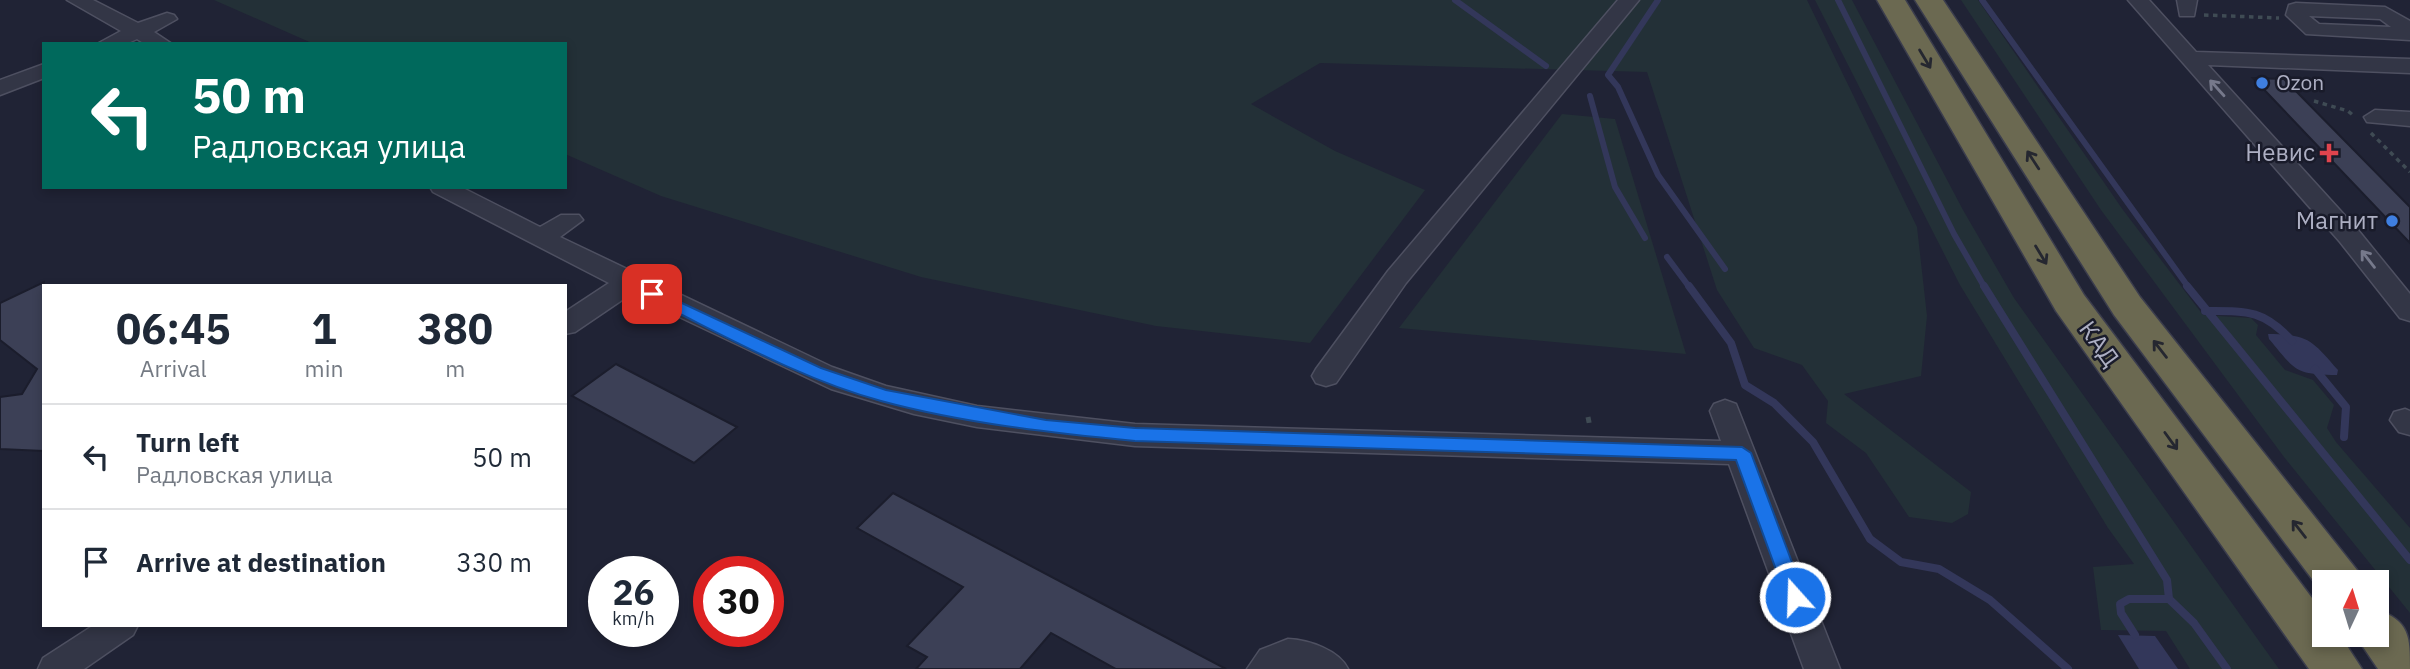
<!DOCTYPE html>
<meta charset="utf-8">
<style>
:root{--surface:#fff;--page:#f6f6f7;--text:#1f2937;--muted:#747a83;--line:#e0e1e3}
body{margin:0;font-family:"IBM Plex Sans",sans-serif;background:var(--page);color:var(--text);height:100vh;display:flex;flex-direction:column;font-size:26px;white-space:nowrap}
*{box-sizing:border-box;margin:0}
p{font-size:23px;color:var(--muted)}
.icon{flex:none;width:38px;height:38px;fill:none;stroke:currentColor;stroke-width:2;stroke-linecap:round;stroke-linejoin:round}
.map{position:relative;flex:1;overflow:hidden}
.sheet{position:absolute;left:42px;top:284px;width:525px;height:343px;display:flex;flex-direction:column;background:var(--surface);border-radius:0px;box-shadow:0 4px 10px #0003}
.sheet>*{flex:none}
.hud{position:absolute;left:42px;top:42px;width:525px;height:147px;border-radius:0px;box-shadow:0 4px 10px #0003;background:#00695c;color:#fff;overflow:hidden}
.needle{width:46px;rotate:4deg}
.buttons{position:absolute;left:2312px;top:570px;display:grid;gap:14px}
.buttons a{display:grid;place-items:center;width:77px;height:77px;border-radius:0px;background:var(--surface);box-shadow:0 4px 10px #0003;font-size:35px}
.speed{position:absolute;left:588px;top:556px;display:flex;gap:14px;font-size:35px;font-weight:700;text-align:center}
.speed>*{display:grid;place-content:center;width:91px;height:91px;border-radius:50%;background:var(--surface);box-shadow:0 4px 10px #0003;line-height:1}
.speed small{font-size:18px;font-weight:400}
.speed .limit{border:10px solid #d22;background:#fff;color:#111}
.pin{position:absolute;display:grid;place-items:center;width:60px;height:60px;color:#fff;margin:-30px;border-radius:14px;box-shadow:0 4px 10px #0006}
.me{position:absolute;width:77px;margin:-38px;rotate:340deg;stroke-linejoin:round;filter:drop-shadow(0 0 5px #0008)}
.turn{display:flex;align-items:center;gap:24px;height:147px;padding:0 35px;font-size:32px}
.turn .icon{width:91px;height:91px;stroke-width:2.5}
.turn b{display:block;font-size:49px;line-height:60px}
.eta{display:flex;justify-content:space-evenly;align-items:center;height:119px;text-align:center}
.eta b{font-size:42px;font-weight:700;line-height:49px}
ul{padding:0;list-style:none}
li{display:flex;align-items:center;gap:21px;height:105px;padding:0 35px;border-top:2px solid var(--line)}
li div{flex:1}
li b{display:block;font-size:26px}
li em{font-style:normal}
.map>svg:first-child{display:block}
</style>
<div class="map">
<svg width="2410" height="669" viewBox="0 0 2410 669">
<rect width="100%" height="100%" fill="#202335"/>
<g fill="#233037">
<polygon points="214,0 1807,0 1917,227 1927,316 1921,376 1844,394 1971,492 1968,514 1952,523 1909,517 1866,453 1826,423 1828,401 1802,365 1754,348 1717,290 1647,72 1320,63 1251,104 1335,151 1425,190 1310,343 1156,326 921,277 661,196 565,154 565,44 314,44"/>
<polygon points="1815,0 1852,0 1963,210 2014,298 2279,669 2190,669 2166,631 2101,630 2093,567 2134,564 2108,528 1960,285"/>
<polygon points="1961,0 1978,0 2123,210 2203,315 2251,318 2258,325 2256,335 2285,370 2313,380 2334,405 2327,428 2336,442 2410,528 2410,613 2284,457 2101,210"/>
<polygon points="1562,114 1615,119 1686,354 1399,328"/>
</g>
<g fill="#33375a">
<path d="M2268 334C2308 334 2312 340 2338 370L2337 375C2294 374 2296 371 2269 339Z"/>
<polygon points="2118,635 2155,636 2178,669 2139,669"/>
</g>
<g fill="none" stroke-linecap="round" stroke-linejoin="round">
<g stroke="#33375a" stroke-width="6">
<polyline points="1455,0 1546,66"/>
<polyline points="1658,0 1608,75 1618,87 1658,175 1725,269"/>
<polyline points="1838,0 1954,234 1985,288"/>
<polyline points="1982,0 2189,288"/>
<polyline points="1590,96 1615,187 1645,238"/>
<polyline points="1667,257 1690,288"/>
</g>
<g stroke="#33375a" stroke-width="8">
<polyline points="1689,286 1731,343 1745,385 1774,403 1813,442 1870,539 1901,562 1939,569 1990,600 2068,669"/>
<polyline points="1984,286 2167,580 2169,599 2194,623 2227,669"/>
<polyline points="2187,286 2410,560"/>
<path d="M2205 311C2246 311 2263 309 2292 341"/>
<polyline points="2315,369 2346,407 2344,437"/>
<polyline points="2135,635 2121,613 2120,604 2129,599 2169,599"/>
</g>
</g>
<g fill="#3c4056" stroke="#1b1d2c" stroke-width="2">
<polygon points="2253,78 2284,79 2410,207 2410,243"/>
<polygon points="44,282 44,451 0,449 0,397 22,394 37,369 0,340 0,303"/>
<polygon points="616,364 737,427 694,463 572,396"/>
<polygon points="893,493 1084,594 1226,669 1116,669 1051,633 1020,669 916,669 927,657 907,646 963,587 857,528"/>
</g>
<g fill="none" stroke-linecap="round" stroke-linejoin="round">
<g stroke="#4e5061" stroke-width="3">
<g id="minor">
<polygon points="67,0 93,0 138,23 167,13 174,15 177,19 154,32 172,44 145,44 137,39 126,44 97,44 121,31"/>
<polygon points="1618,0 1639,0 1406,283 1336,383 1326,386 1316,383 1312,376 1316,369 1388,271"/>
<polygon points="2128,0 2149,0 2196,52 2410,59 2410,73 2208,65 2358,230 2410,294 2410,321 2400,318 2340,242"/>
<polygon points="2177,0 2197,0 2194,16 2180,16"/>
<path d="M2296 3 2385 7 2410 21V40L2306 34 2286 15 2289 5ZM2309 16 2380 19 2391 27 2319 24Z"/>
<polygon points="44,64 44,78 0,95 0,80"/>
<polygon points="2375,110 2410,112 2410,126 2367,122 2364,117"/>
<polygon points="430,187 461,187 540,227 561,215 579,215 583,220 560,237 832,367 886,386 977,406 1135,424 1721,441 1710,411 1714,404 1725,400 1736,404 1840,669 1804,669 1729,464 1135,446 977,427 914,414 831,389 631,294 575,332 565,334 565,312 609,283 433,192"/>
<polygon points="2405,409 2410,411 2410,435 2399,432 2390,420 2394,412"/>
<polygon points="94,625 138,625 133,635 84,669 38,669 43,658"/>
<path d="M1288 639C1309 640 1339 650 1348 669H1247L1260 650Z"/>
</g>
</g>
<g stroke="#3b3d4d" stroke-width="3">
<g id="highway">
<polygon points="1877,0 1905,0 2084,295 2324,614 2324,635 2340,635 2362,669 2309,669 2056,311"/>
<polygon points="1915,0 1943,0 2140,297 2357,570 2364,583 2324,583 2324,595 2114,315"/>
<path d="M2376 609C2410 621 2410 637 2410 669H2378L2355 635H2376Z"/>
</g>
</g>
<g stroke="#3f4b54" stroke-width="3.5" stroke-dasharray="4.5 4.5" stroke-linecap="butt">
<polyline points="2204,15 2279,18"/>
<polyline points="2314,101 2348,111 2354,116"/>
<polyline points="2371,133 2410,172"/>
</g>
<polyline stroke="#3f4b54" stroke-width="5" stroke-dasharray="6 6" stroke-linecap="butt" points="1588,417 1590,427"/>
<use href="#minor" fill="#333646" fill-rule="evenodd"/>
<use href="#highway" fill="#6b6951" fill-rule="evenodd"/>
</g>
<defs><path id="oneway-shaft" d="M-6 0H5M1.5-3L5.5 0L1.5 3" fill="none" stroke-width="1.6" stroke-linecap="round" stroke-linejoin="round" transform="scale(1.75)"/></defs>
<g stroke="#252730">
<use href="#oneway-shaft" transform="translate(1925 59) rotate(59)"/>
<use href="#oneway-shaft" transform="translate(2033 160) rotate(-123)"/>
<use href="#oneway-shaft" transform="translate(2041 255) rotate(59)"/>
<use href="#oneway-shaft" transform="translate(2160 349) rotate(-128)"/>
<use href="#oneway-shaft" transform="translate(2171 441) rotate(54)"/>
<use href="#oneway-shaft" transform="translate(2299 529) rotate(-128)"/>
</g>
<g stroke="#76798b">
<use href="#oneway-shaft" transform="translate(2217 88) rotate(-132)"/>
<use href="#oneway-shaft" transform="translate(2368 259) rotate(-128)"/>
</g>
<path fill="#1a73e8" stroke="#114b97" stroke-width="2" d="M652 289 821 368 886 390 1046 420 1135 428 1742 447 1751 453 1805 597 1802 603H1788L1786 597 1736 460 1135 441C1051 433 962 423 881 401 799 379 722 334 646 297V290Z"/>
<g fill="#3f7fe0" stroke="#191b2a" stroke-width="2.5">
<circle cx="2262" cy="83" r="7"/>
<circle cx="2392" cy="221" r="7"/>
</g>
<path fill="#e0444e" stroke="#191b2a" stroke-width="2.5" d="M2325.5 142.5h7v7h7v7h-7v7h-7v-7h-7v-7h7z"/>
<g text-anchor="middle" stroke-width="5" stroke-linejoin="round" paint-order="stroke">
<g font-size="21" fill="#adafc3" stroke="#191b2a" text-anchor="start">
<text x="2276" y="90">Ozon</text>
</g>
<g font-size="24" fill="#adafc3" stroke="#191b2a" text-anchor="end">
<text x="2315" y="161">Невис</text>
<text x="2378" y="229">Магнит</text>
</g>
<g font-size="24" fill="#adafc3" stroke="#191b2a">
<text transform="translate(2099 344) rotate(54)" y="8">КАД</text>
</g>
</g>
</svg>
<div class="buttons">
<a><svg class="needle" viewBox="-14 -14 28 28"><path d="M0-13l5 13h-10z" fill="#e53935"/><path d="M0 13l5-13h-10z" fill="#747a83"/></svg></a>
</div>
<div class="speed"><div>26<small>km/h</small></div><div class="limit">30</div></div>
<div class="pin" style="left:652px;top:294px;background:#d93025"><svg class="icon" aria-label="arrive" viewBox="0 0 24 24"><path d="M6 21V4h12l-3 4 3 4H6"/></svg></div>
<svg class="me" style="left:1795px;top:597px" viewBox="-20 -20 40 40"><circle r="17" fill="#1a73e8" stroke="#fff" stroke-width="3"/><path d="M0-11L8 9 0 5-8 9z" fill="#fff"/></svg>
<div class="hud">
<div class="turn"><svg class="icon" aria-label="left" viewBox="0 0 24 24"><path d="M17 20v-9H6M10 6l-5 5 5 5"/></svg><div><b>50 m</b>Радловская улица</div></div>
</div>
<section class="sheet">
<div class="eta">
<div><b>06:45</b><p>Arrival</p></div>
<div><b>1</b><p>min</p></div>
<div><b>380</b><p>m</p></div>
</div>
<ul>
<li><svg class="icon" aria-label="left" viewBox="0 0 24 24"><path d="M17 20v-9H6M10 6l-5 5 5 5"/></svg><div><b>Turn left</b><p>Радловская улица</p></div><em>50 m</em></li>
<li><svg class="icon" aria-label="arrive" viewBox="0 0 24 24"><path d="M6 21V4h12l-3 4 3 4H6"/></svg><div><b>Arrive at destination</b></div><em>330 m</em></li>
</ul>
</section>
</div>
